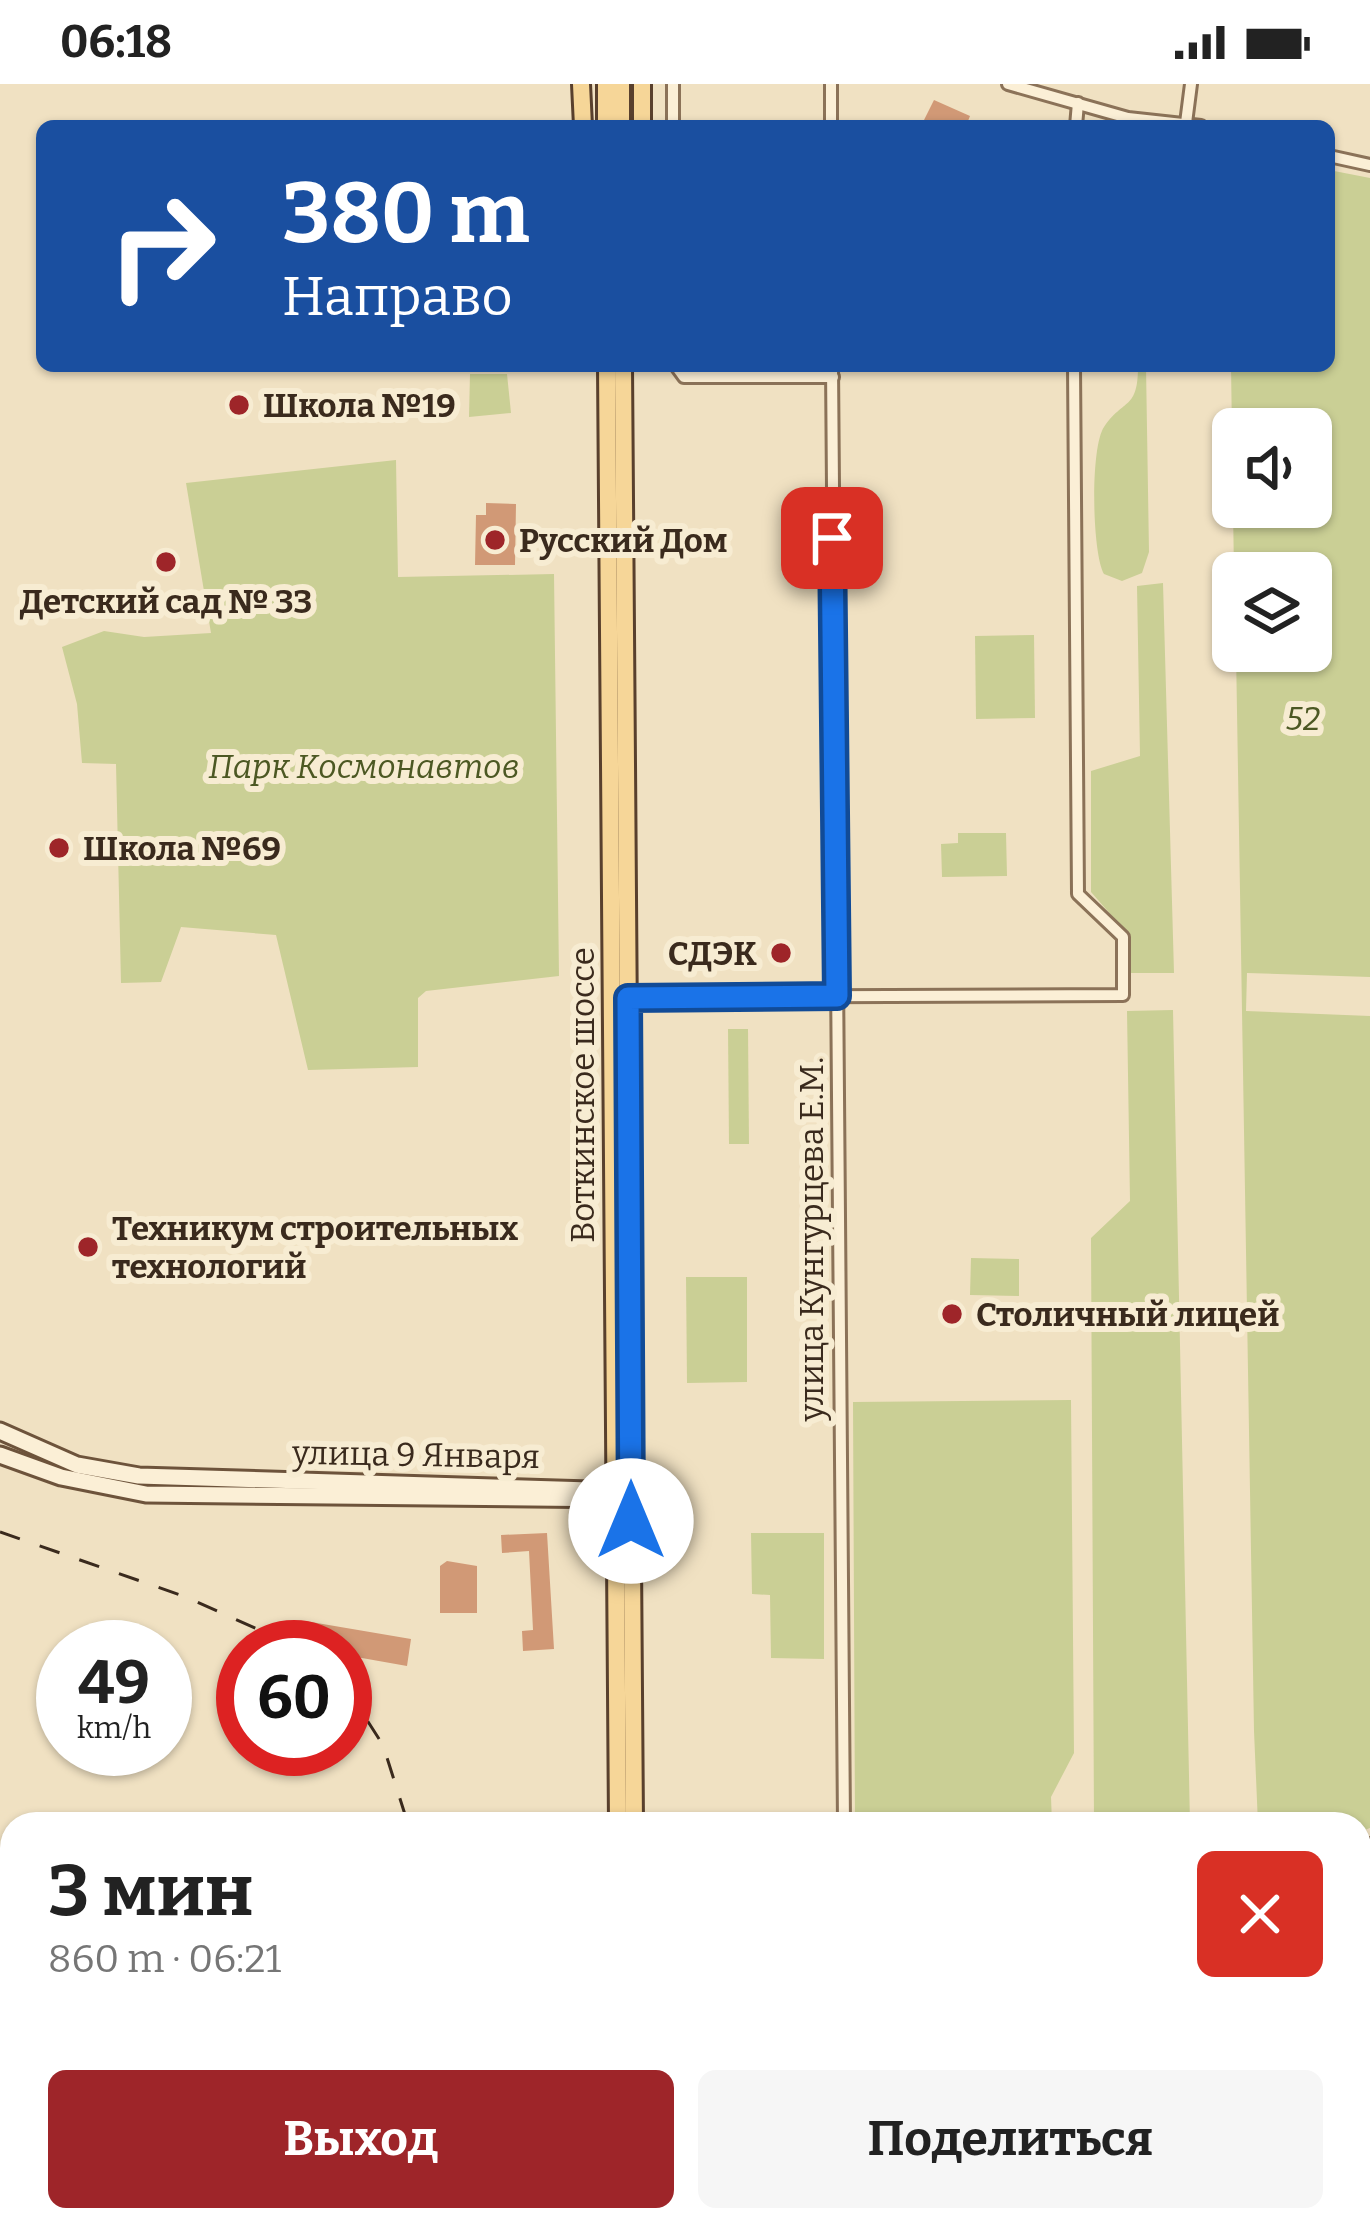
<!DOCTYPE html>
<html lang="ru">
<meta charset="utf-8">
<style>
:root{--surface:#fff;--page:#f6f6f6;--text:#222;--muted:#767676;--accent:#9e2529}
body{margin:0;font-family:Bitter,serif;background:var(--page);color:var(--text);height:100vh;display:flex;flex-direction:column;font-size:45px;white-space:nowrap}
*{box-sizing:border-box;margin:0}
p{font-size:39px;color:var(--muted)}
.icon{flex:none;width:66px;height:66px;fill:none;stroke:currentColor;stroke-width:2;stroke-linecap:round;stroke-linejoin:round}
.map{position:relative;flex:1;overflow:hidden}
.drawer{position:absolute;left:0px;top:1728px;width:1371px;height:420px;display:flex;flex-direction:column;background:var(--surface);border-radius:36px 36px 0 0;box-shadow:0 3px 9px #0004}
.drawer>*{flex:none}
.top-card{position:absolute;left:36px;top:36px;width:1299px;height:252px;border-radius:18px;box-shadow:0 3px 9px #0004;background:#1a4fa0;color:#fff;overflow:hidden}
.fabs{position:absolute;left:1212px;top:324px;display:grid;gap:24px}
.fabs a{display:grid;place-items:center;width:120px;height:120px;border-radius:18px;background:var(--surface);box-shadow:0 3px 9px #0004;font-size:60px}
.speed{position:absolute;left:36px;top:1536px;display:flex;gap:24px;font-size:60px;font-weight:700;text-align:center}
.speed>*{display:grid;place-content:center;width:156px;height:156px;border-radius:50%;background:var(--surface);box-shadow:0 3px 9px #0004;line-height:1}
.speed small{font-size:30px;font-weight:400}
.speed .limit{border:18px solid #d22;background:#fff;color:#111}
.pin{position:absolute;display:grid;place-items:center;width:102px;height:102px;color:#fff;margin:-51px;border-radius:24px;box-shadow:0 6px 18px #0006}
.me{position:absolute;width:132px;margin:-66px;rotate:0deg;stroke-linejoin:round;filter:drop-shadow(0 0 9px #0008)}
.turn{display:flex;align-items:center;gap:42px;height:252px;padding:0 48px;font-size:54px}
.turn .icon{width:156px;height:156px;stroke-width:2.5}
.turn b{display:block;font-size:84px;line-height:102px}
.round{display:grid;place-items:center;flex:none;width:126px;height:126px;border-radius:18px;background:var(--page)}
.headline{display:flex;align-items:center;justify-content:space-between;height:204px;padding:0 48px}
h1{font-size:72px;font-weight:700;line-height:90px}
.primary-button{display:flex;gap:24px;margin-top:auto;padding:24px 48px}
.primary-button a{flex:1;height:138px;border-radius:18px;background:var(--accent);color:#fff;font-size:48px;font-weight:700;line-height:138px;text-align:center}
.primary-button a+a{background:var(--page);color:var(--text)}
.status{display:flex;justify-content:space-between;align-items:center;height:84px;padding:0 60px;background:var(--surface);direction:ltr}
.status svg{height:33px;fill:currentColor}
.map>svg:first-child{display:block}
</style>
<div class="status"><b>06:18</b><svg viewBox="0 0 49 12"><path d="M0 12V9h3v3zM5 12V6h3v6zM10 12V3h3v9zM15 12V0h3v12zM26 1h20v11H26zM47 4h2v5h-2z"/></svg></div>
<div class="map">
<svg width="1370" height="2148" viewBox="0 0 1370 2148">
<rect width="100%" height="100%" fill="#f0e1c2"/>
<g fill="#cacf95">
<polygon points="1329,86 1370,94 1370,893 1247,889 1246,927 1370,932 1370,1744 1359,1748 1359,1740 1258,1740 1254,1647 1236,567 1311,567 1311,489 1234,489 1233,423 1311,423 1311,345 1233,345 1233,415 1231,282 1329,282"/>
<path d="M1138 282H1146L1149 468 1142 489 1122 497 1104 490C1092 469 1090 364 1104 343 1124 314 1138 326 1138 282Z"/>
<polygon points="470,290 507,290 511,329 469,333"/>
<polygon points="396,376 398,493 554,490 559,892 426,907 418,914 418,983 308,986 276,851 181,843 161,898 121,899 116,680 82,679 77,620 62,563 104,547 144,553 211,549 186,399"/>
<polygon points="1163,499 1174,889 1127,889 1126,848 1091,808 1091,687 1140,672 1137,502"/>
<polygon points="1034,551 1035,634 976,635 975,552"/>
<polygon points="958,749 1006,749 1007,792 942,793 941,760 958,759"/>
<polygon points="1173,926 1190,1740 1094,1740 1091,1154 1130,1117 1127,927"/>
<polygon points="728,945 748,945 749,1060 729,1060"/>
<polygon points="971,1174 1019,1175 1019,1212 970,1211"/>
<polygon points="686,1193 747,1193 747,1298 687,1299"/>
<polygon points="1071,1316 1074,1669 1051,1713 1052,1740 855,1740 853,1318"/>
<polygon points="751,1449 824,1449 824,1575 771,1574 770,1511 752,1510"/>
<polygon points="1370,1785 1370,2148 1262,2148 1262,2136 1359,2136 1359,1788"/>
<polygon points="891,2136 1194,2136 1194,2148 897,2148"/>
</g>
<g fill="#d19976">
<polygon points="934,16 970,32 966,42 921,42"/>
<polygon points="486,419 516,420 515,481 475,481 476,431 486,431"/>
<polygon points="547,1449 554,1565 523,1567 522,1547 533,1546 529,1467 502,1469 501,1451"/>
<polygon points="447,1477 477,1482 477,1529 440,1529 440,1482"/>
<polygon points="311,1538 411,1555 407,1582 345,1571 345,1563 308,1563"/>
</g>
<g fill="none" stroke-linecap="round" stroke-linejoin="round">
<g stroke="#8b7258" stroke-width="16">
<g id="street">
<polyline points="673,0 673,42"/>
<polyline points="831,0 831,42"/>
<polyline points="1008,0 1128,34 1201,42"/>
<polyline points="1186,39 1191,0"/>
<polyline points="1076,42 1078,19"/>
<polyline points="1329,72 1370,81"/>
<polyline points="676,282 684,293 833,293"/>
<polyline points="832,282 844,1740"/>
<polyline points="628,913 1123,911 1123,853 1078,810 1074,282"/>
<polyline points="1359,1763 1370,1760"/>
</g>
</g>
<g stroke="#6d533b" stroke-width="21">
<g id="secondary">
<polyline points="0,1347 77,1381 139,1392 623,1407"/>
<polyline points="0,1371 61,1393 146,1410 623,1415"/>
</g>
</g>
<g stroke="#59402d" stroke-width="22">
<g id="primary">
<polyline points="581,0 583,42"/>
<polyline points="606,0 606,42"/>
<polyline points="621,0 621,42"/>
<polyline points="642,0 642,42"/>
<polyline points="607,282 618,1740"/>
<polyline points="623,282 634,1740"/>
<polyline points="621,2136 621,2148"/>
<polyline points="637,2136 637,2148"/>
</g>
</g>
<use href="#street" stroke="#fbefd6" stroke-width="10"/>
<use href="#secondary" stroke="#fbefd6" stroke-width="15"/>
<use href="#primary" stroke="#f6d698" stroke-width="16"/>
<g stroke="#3a2a1d" stroke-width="3" stroke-dasharray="21 21" stroke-linecap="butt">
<polyline points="0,1448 186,1513 297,1563"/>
<polyline points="345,1602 383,1661 408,1740"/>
</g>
</g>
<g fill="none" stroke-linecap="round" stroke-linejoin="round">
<g stroke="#114b97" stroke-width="30">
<polyline id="route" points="631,1437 628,914 837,912 832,454"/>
</g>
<use href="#route" stroke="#1a73e8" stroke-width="21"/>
</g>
<g fill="#9e2529" stroke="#f7ecd2" stroke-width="4.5">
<circle cx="239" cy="321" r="12"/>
<circle cx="495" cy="456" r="12"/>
<circle cx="166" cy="478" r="12"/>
<circle cx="59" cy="764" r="12"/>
<circle cx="781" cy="869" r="12"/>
<circle cx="88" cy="1163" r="12"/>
<circle cx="952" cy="1230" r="12"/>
</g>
<g text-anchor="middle" stroke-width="12" stroke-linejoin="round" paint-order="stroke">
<g font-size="33" font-weight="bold" fill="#3a2a1d" stroke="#f7ecd2" text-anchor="start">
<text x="263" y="333">Школа №19</text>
<text x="519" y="468">Русский Дом</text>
<text x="166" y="529" text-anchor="middle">Детский сад № 33</text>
<text x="83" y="776">Школа №69</text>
<text x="757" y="881" text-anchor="end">СДЭК</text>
<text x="112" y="1156">Техникум строительных<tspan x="112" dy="38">технологий</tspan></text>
<text x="976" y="1242">Столичный лицей</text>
</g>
<g font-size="33" font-style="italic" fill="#4c5823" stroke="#f7ecd2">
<text x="1303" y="646">52</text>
<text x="364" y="694">Парк Космонавтов</text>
</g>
<g font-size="33" fill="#3a2a1d" stroke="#f7ecd2">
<text transform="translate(582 1011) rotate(-90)" y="12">Воткинское шоссе</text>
<text transform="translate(811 1155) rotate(-90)" y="12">улица Кунгурцева Е.М.</text>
<text transform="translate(416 1370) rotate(1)" y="12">улица 9 Января</text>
</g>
</g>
</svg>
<div class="fabs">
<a><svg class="icon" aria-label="sound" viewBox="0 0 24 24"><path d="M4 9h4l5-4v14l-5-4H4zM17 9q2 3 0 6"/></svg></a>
<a><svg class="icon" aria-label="layers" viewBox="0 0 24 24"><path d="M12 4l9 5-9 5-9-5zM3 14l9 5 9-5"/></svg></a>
</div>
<div class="speed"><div>49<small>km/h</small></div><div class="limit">60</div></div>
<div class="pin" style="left:832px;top:454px;background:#d93025"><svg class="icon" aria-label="arrive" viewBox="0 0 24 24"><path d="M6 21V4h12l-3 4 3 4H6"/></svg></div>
<svg class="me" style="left:631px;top:1437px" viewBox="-20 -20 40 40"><circle r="19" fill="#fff"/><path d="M0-13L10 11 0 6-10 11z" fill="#1a73e8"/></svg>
<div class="top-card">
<div class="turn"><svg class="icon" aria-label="right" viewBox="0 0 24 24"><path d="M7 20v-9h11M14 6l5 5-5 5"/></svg><div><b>380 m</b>Направо</div></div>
</div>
<section class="drawer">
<div class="headline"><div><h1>3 мин</h1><p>860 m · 06:21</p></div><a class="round" style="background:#d93025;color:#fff"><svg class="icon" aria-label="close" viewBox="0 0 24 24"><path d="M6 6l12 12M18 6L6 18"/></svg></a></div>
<div class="primary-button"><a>Выход</a><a>Поделиться</a></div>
</section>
</div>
